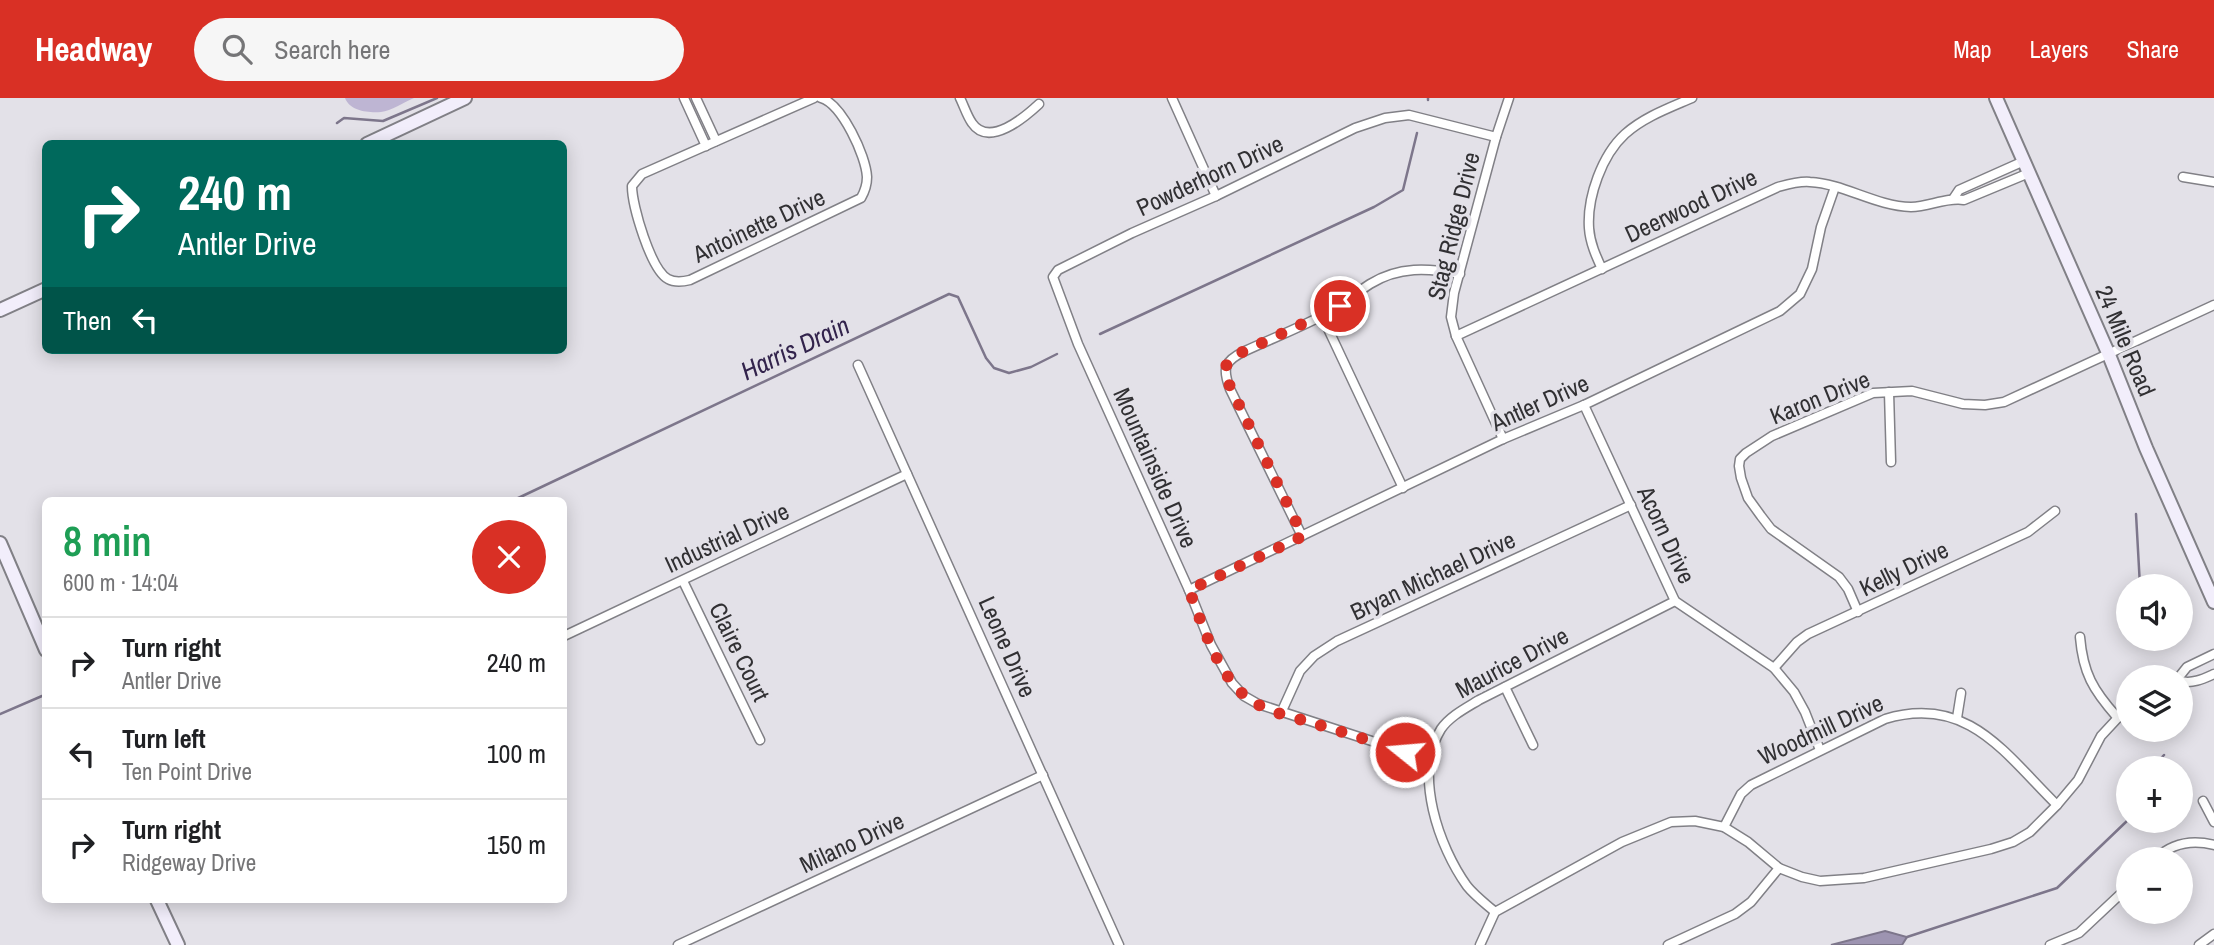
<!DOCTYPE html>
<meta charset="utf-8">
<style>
:root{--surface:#fff;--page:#f6f6f6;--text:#202124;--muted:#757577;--line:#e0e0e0;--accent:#d93025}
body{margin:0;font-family:"Archivo Narrow",sans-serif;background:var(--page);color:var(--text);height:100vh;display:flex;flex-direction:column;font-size:26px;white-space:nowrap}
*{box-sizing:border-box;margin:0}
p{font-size:23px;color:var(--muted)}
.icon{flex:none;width:38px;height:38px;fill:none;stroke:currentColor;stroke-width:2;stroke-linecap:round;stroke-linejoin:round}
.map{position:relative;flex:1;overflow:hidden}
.details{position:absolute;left:42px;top:399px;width:525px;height:406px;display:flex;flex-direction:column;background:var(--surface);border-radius:10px;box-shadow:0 4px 18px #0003}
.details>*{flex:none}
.guide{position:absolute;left:42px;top:42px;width:525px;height:214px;border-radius:10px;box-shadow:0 4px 18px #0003;background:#00695c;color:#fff;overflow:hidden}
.tools{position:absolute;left:2116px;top:476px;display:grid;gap:14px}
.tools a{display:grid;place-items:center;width:77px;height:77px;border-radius:50%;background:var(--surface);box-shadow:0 4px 18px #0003;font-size:35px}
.pin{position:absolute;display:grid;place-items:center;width:60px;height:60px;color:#fff;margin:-30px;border:4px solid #fff;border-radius:50%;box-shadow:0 2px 7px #0007}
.me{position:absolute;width:77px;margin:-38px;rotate:287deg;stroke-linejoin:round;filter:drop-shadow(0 0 5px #0008)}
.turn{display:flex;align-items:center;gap:24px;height:147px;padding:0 21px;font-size:32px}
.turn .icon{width:91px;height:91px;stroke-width:2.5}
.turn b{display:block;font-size:49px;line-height:60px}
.then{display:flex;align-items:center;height:66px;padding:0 21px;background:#0003;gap:14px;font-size:26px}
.round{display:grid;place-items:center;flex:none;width:74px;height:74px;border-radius:37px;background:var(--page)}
.summary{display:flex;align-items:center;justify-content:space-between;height:119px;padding:0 21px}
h1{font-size:42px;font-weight:600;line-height:52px;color:#1e9e55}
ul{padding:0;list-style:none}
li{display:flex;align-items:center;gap:21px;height:91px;padding:0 21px;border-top:2px solid var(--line)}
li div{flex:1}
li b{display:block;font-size:26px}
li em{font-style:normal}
header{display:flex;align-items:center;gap:42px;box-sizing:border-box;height:98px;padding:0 35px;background:var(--accent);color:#fff}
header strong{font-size:33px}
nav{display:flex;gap:38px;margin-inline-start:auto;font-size:24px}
.search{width:490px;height:63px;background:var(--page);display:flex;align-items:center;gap:18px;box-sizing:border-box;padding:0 24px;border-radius:38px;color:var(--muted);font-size:26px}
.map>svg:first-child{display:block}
</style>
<header>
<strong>Headway</strong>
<div class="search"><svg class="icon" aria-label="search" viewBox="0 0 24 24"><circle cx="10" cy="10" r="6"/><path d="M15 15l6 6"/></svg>Search here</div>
<nav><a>Map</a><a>Layers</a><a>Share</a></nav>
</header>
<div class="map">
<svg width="2214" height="847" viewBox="0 0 2214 847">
<rect width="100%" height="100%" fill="#e3e1e8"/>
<path fill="#beb5d3" d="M345 0H414C404 4 391 13 381 14 368 15 350 13 345 0Z"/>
<polygon fill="#9d94b1" stroke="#7d768b" stroke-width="2" points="1885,833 1907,839 1902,847 1831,847"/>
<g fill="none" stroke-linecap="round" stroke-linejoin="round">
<g stroke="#7d768b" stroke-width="2.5">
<polyline points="1428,2 1428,0"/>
<polyline points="337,25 344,20 383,23 437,0"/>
<polyline points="1100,236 1374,109 1403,92 1417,35"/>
<polyline points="514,402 949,196 958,199 986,260 994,270 1009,275 1031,269 1057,256"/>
<polyline points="2136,416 2140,488"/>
<polyline points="0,616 42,598"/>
<polyline points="2152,670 2164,657"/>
<polyline points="1907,839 2057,790 2128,722"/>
</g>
<g stroke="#818086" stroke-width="11">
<g id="street">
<polyline points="684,0 706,48"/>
<polyline points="696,0 716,43"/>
<path d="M814 0 642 76 632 88C632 108 651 172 668 181 675 185 682 184 690 182L861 100C865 93 867 88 867 79 866 58 842 6 821 0"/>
<path d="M960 0C964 8 967 18 972 25 989 50 1025 19 1039 6"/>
<polyline points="1172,0 1216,98"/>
<polyline points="2183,79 2214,84"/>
<polyline points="1953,101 1959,92 2024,63"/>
<path d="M1602 171C1596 158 1590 145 1589 130 1587 99 1602 57 1625 36 1644 19 1669 10 1692 0"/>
<polyline points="1322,218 1403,390"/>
<path d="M1456 238 1778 89C1789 86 1799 83 1810 84 1845 86 1875 108 1911 109 1929 109 1946 99 1964 102L2029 75"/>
<polyline points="858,267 1119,847"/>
<polyline points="1889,294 1891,364"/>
<polyline points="1584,307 1675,503 1774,570 1794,594 1805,614 1820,652"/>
<polyline points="1503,341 1456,238 1451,219 1454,195 1496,39 1509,0"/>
<path d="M1302 438 1230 291C1222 270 1224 263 1245 253 1273 240 1302 229 1329 214 1344 206 1356 195 1370 186 1399 168 1428 170 1460 176"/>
<polyline points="683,483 760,642"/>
<polyline points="1189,492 1503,341 1584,307 1780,213 1800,196 1812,171 1821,129 1835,89"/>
<polyline points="1858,514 1848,491 1839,479 1771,431 1761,418 1748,400 1741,380 1739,368 1740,361 1746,355 1772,338 1873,295 1912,293 1963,306 1985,307 2004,304 2214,207"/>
<polyline points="564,538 907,376"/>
<path d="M2080 539C2083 575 2093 592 2117 619"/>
<polyline points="1774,570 1797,544 1808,536 2028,434 2055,413"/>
<polyline points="2179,579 2187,569 2214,556"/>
<path d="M2180 583C2193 586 2203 581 2214 576"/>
<polyline points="1505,589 1533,647"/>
<polyline points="1281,615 1300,573 1314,558 1337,543 1631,407"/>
<polyline points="1957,620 1961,595"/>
<polyline points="1430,662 1258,606 1244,598 1232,585 1211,547 1189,492 1078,246 1053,179 1058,172 1132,135 1216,98 1355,30 1385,20 1409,17 1496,39"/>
<polyline points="2203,703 2214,724"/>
<path d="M1724 729 1741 696 1751 687 1885 621C1968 596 2005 656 2057 707"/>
<path d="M2155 761C2172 745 2191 741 2214 747"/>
<path d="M1495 814C1486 806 1475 798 1467 788 1439 749 1413 676 1441 631 1450 618 1466 610 1479 602L1675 503"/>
<polyline points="678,847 1043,677"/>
<polyline points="1480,847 1495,814 1622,744 1671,724 1695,723 1724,729 1748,744 1779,770 1802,779 1820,783 1864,780 1991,751 2013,744 2030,734 2057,707 2078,682 2101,638 2128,609"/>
<polyline points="1668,847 1735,816 1751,804 1779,770"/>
<polyline points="2050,847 2079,835 2128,789"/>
<polyline points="2199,847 2214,836"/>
</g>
</g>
<g stroke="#818086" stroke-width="16">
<g id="secondary">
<polyline points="1996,0 2109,257 2146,350 2214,504"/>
<polyline points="367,46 465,0"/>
<polyline points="0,212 46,191"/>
<polyline points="0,445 46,552"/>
<polyline points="157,802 178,847"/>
</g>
</g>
<use href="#street" stroke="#fff" stroke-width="8"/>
<use href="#secondary" stroke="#f2eefb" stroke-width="12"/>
</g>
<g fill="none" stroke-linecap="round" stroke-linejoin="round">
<path stroke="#d93025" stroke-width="12" stroke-dasharray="0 21.6" d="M1340 208 1232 259 1227 265 1224 276 1303 438 1189 492C1202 525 1216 572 1243 596 1261 613 1290 618 1312 625 1343 634 1374 644 1405 654"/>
</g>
<g text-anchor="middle" stroke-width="7" stroke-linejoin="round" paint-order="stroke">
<g font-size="24" fill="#313033" stroke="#e3e1e8">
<text transform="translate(1210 78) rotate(-25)" y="8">Powderhorn Drive</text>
<text transform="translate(1691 108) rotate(-25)" y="8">Deerwood Drive</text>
<text transform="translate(759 128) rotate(-25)" y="8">Antoinette Drive</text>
<text transform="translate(1454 128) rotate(-76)" y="8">Stag Ridge Drive</text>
<text transform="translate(2125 243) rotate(67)" y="8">24 Mile Road</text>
<text transform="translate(1820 300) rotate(-22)" y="8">Karon Drive</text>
<text transform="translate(1540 305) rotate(-24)" y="8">Antler Drive</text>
<text transform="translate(1155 370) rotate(66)" y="8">Mountainside Drive</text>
<text transform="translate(1666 437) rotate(65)" y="8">Acorn Drive</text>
<text transform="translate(727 440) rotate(-25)" y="8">Industrial Drive</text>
<text transform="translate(1904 471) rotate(-26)" y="8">Kelly Drive</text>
<text transform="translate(1433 478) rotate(-25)" y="8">Bryan Michael Drive</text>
<text transform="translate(1007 549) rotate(66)" y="8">Leone Drive</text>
<text transform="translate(739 554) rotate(64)" y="8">Claire Court</text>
<text transform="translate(1512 565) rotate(-28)" y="8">Maurice Drive</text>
<text transform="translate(1821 632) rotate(-25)" y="8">Woodmill Drive</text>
<text transform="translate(852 745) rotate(-25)" y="8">Milano Drive</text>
</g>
<g font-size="26" font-style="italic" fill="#32234c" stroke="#e3e1e8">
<text transform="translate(795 250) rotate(-25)" y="9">Harris Drain</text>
</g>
</g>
</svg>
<div class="tools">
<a><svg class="icon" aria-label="sound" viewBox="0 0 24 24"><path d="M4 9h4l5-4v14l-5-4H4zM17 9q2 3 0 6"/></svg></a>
<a><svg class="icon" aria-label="layers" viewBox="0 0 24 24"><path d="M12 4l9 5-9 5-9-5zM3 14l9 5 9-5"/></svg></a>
<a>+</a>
<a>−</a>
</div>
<div class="pin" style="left:1340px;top:208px;background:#d93025"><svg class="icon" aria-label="arrive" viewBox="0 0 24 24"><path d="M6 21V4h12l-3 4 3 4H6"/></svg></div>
<svg class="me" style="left:1405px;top:654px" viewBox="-20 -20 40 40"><circle r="17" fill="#d93025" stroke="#fff" stroke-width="3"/><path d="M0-11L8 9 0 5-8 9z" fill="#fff"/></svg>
<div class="guide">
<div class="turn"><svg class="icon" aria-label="right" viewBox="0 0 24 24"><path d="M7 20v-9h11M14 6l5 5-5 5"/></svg><div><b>240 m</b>Antler Drive</div></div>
<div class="then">Then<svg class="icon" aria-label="left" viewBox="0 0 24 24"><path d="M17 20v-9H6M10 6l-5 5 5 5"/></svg></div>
</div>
<section class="details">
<div class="summary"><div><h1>8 min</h1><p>600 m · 14:04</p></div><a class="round" style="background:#d93025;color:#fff"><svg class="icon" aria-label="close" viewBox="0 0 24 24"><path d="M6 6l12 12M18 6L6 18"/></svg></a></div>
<ul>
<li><svg class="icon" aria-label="right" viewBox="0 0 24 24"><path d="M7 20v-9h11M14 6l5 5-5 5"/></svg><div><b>Turn right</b><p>Antler Drive</p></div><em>240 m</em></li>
<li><svg class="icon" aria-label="left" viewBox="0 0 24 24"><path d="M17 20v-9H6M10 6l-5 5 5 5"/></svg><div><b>Turn left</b><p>Ten Point Drive</p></div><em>100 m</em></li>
<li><svg class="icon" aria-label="right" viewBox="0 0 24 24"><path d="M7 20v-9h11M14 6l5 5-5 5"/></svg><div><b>Turn right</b><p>Ridgeway Drive</p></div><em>150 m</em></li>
</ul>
</section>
</div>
